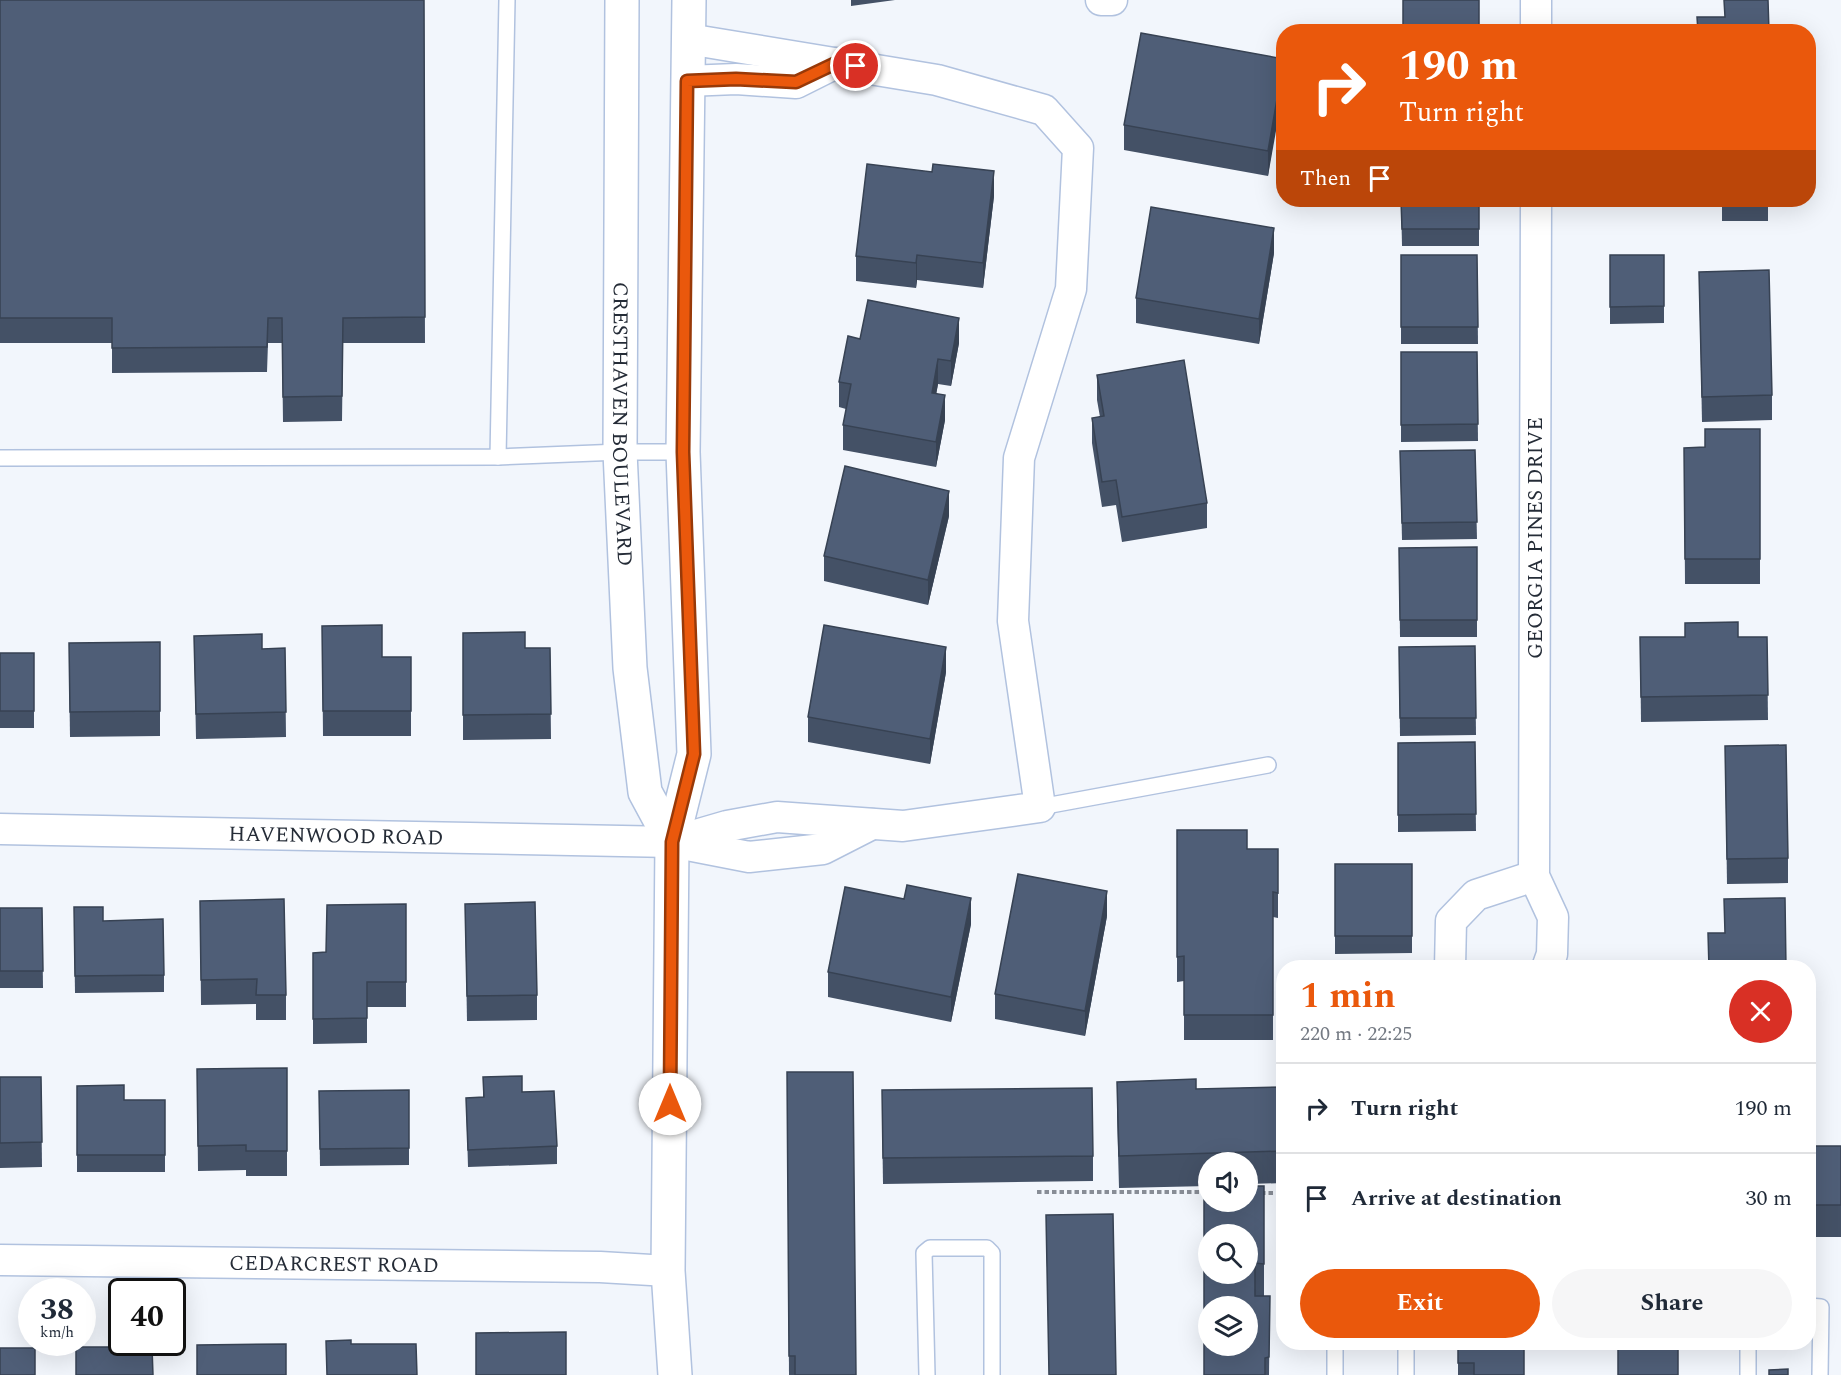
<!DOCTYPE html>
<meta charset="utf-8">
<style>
:root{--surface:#fff;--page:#f6f6f7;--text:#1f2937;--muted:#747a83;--line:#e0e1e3;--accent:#ea580c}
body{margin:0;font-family:Spectral,serif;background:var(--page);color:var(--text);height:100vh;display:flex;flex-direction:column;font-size:22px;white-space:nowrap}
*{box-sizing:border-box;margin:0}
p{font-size:20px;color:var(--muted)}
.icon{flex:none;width:33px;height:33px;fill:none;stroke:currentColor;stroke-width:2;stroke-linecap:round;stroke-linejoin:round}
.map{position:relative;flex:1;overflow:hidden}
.drawer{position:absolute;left:1276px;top:960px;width:540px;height:390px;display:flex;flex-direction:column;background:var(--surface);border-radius:24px;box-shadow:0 6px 24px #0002}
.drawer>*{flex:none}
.guide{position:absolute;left:1276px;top:24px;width:540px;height:183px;border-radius:24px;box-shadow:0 6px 24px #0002;background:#ea580c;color:#fff;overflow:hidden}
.buttons{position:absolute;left:1198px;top:1152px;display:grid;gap:12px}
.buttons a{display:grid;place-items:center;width:60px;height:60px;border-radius:50%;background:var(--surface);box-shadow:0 6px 24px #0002;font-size:30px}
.speed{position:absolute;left:18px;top:1278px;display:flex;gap:12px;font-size:30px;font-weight:700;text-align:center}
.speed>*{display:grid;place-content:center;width:78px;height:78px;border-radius:50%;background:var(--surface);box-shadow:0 6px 24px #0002;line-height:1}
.speed small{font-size:15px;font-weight:400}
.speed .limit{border:3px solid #111;border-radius:9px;background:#fff;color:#111}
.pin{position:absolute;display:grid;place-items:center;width:51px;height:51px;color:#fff;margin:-26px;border:3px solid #fff;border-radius:50%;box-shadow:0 2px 6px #0007}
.me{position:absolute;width:66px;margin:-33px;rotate:0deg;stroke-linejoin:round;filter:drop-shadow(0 0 4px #0008)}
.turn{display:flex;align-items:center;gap:21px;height:126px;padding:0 24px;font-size:27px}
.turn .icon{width:78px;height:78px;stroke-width:2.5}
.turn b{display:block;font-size:42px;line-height:51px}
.then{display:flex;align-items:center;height:57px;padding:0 24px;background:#0003;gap:12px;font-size:22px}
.round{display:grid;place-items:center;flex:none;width:63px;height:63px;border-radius:32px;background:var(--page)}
.overview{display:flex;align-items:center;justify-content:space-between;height:102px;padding:0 24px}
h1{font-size:36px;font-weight:700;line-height:45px;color:var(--accent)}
.action{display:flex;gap:12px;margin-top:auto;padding:12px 24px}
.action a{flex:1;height:69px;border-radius:36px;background:var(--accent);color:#fff;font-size:24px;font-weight:700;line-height:69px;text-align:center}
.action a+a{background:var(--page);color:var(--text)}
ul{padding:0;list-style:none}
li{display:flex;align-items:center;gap:18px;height:90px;padding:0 24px;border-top:2px solid var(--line)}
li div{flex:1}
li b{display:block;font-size:22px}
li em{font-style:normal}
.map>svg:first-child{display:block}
</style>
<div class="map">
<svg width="1841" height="1375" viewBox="0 0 1841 1375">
<rect width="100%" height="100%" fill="#f2f6fc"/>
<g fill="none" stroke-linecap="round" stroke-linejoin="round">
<g stroke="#b1c2df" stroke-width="18">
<g id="service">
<polyline points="498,457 507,0"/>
<polyline points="0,458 498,457 620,452 683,452"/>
<polyline points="1040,807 1268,765"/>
<polyline points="1809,1306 1821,1307 1820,1375"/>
<polyline points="1335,1342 1335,1375"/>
<polyline points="1748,1342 1748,1375"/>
<polyline points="927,1375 924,1253 930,1248 987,1248 992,1253 992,1375"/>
<polyline points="1406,1375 1406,1342"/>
</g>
</g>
<g stroke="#b1c2df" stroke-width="33">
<g id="minor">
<polyline points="1101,0 1112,0"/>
<polyline points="1536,32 1536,0"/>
<polyline points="687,81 736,79 796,83 836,63"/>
<polyline points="1536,200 1534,876 1553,917 1552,954 1547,968"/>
<path id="s1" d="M0 829 672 842 749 857 823 849 872 824"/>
<polyline points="672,842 727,826 777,817 903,826 1040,807 1013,621 1019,458 1071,289 1078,148 1044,110 937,80 688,39"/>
<polyline points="1450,968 1451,921 1476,895 1534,876"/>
<path id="s2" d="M0 1260 600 1267 668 1271"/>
</g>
</g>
<g stroke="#b1c2df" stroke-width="36">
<g id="tertiary">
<path id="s3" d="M622 0 620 452 630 668 645 792 672 842"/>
<polyline points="675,1375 668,1271 672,842 694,754 683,452 689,0"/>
</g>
</g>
<g stroke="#888d96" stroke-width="4" stroke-dasharray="4.5 3" stroke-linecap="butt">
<polyline points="1037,1192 1209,1192"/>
<polyline points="1261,1193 1281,1193"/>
</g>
<use href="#service" stroke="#fff" stroke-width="15"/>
<use href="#minor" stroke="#fff" stroke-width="30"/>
<use href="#tertiary" stroke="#fff" stroke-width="33"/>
</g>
<g fill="#445166">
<polygon points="0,0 424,0 425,343 343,343 342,421 283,422 282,343 268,343 267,372 112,373 112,343 0,343"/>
<polygon points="851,0 895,0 851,6"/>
<polygon points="1284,59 1268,176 1124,150 1124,125"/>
<polygon points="994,196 983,288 917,280 916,288 856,281 856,256"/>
<polygon points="1401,200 1479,200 1479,246 1402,246"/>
<rect x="1722" y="200" width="46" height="21"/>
<polygon points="1274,253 1259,344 1136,323 1136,298"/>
<polygon points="1401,255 1477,255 1478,344 1401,344"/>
<polygon points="1610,255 1664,255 1664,323 1610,324"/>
<polygon points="1699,272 1772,395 1772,420 1702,422"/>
<polygon points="860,339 959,343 951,386 938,384 936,394 945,420 936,467 843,450 843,425 846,409 839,407 839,382"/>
<polygon points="1401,352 1477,352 1478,441 1401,442"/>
<polygon points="1097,375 1207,503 1207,528 1122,542 1116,505 1102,507 1092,443 1092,418 1100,417 1097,400"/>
<polygon points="1760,429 1760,584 1685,584 1684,448 1705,447"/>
<polygon points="1475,450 1477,539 1402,540 1400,451"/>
<polygon points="949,516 928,605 824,581 824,556"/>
<polygon points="1477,547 1477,637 1400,637 1399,548"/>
<polygon points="322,626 382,657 411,657 411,736 323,736"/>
<polygon points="463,633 525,648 550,648 551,739 463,740"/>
<polygon points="194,636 262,649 285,648 286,737 196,739"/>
<polygon points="1640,637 1767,637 1768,720 1641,722"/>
<polygon points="160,642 160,736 70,737 69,668"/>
<polygon points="1475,646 1476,735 1400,736 1399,647"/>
<rect x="0" y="653" width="34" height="75"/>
<polygon points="946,672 930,764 808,742 808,717"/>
<polygon points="1475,742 1476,831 1398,832 1398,743"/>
<polygon points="1725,746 1788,858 1788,883 1727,884"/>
<polygon points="1177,830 1247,849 1278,849 1278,918 1273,917 1273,1040 1184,1040 1184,981 1177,982"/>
<polygon points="1335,864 1412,864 1412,953 1335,954"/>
<polygon points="200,901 286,995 286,1020 256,1020 256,1004 201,1005"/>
<polygon points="406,904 406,1007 367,1007 367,1043 313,1044 313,953 326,952"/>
<polygon points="465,904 537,995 537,1020 467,1021"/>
<polygon points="0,908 42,908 43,988 0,988"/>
<polygon points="1107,916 1085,1036 995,1019 995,994"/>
<polygon points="103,921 164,975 164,992 75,993 74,924"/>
<polygon points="971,924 951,1022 828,997 828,972"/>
<polygon points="287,1068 287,1176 246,1176 246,1170 198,1171 197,1069"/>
<polygon points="787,1072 856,1375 789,1375"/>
<polygon points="0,1077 41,1077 42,1167 0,1168"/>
<polygon points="483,1077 522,1092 557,1146 557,1164 468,1167 466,1098 483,1097"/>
<polygon points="1117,1082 1196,1089 1284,1087 1284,1183 1248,1184 1248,1162 1209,1162 1209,1186 1119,1188 1117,1114"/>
<polygon points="77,1086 124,1100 165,1100 165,1172 77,1172"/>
<polygon points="409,1090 409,1165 320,1166 319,1091"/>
<polygon points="882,1115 1093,1156 1093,1181 883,1184"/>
<rect x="1809" y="1146" width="32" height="91"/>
<polygon points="1264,1186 1264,1296 1270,1296 1269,1375 1204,1375"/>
<polygon points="1046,1215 1116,1375 1049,1375"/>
<polygon points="1458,1342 1524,1375 1458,1375"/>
</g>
<g fill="#374253">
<polygon points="1284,61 1284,86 1268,176 1268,151"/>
<polygon points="994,171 994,196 983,288 983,263"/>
<polygon points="1274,228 1274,253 1259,344 1259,319"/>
<polygon points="917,255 917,280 916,288 916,263"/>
<polygon points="959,318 959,343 951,386 951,361"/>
<polygon points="938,359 938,384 932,418 932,393"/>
<polygon points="945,395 945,420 936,467 936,442"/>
<polygon points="949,491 949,516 928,605 928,580"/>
<polygon points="946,647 946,672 930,764 930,739"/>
<polygon points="1107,891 1107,916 1085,1036 1085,1011"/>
<polygon points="971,898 971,924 951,1022 951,997"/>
</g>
<g fill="#4f5e77" stroke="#374253" stroke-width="1.5" fill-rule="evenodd">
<polygon points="0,0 424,0 425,317 343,318 342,396 283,397 282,318 268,318 267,347 112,348 112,318 0,318"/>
<rect x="1403" y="0" width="76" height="32"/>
<polygon points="1724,0 1768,0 1769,32 1698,32 1697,17 1725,17"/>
<polygon points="1695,27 1695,32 1676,32 1675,28"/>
<polygon points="1141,33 1284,59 1268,151 1124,125"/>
<polygon points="867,164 932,172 933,164 994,171 983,263 917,255 916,263 856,256"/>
<polygon points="1401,200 1479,200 1479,229 1402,229"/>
<rect x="1722" y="200" width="46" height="4"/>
<polygon points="1151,207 1274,228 1259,319 1136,298"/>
<polygon points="1401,255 1477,255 1478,327 1401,327"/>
<polygon points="1610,255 1664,255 1664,306 1610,307"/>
<polygon points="1769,270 1772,395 1702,397 1699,272"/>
<polygon points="868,300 959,318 951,361 938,359 932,393 945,395 936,442 843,425 851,384 839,382 848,336 860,339"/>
<polygon points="1401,352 1477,352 1478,424 1401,425"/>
<polygon points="1184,360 1207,503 1122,517 1116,480 1102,482 1092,418 1104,416 1097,375"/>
<polygon points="1705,429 1760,429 1760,559 1685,559 1684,448 1705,447"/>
<polygon points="1475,450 1477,522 1402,523 1400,451"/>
<polygon points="845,466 949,491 928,580 824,556"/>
<polygon points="1477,547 1477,620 1400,620 1399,548"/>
<polygon points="1738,622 1738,637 1767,637 1768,695 1641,697 1640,637 1685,637 1685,623"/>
<polygon points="382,625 382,657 411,657 411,711 323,711 322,626"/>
<polygon points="824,625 946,647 930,739 808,717"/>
<polygon points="525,632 525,648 550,648 551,714 463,715 463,633"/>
<polygon points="262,634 262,649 285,648 286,712 196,714 194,636"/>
<polygon points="160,642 160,711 70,712 69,643"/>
<polygon points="1475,646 1476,718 1400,718 1399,647"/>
<rect x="0" y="653" width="34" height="58"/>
<polygon points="1475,742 1476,814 1398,815 1398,743"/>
<polygon points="1786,745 1788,858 1727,859 1725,746"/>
<polygon points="1177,830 1247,830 1247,849 1278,849 1278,893 1273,892 1273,1015 1184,1015 1184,956 1177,957"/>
<rect x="1335" y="864" width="77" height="72"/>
<polygon points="1018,874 1107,891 1085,1011 995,994"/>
<polygon points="907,885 971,898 951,997 828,972 845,887 904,899"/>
<polygon points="1785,898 1786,968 1709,968 1708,933 1725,933 1724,899"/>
<polygon points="284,899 286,995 256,995 257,979 201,980 200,901"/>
<polygon points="535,902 537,995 467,996 465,904"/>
<polygon points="406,904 406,982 367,982 367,1018 313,1019 313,953 326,952 327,905"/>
<polygon points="74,907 103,907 103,921 163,919 164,975 75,976"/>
<polygon points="0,908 42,908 43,971 0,971"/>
<polygon points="1410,961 1410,968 1334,968 1334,962"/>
<polygon points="287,1068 287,1151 246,1151 246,1145 198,1146 197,1069"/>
<polygon points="787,1072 853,1072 856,1375 795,1375 795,1356 789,1356"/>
<polygon points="522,1076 522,1092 554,1091 557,1146 468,1150 466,1098 484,1097 483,1077"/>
<polygon points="0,1077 41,1077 42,1142 0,1143"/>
<polygon points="1196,1079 1196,1089 1284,1087 1284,1151 1119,1156 1117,1082"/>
<polygon points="124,1085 124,1100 165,1100 165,1155 77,1155 77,1086"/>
<polygon points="1092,1088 1093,1156 883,1158 882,1090"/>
<polygon points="409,1090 409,1148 320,1149 319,1091"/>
<rect x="1809" y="1146" width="32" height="59"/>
<path d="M1204 1186H1209V1202H1248V1186H1264V1264L1255 1263V1296H1270L1269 1357 1265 1358V1375H1204ZM1209 1234H1248V1274H1209ZM1209 1306H1248V1346H1209Z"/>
<polygon points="1113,1214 1116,1375 1049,1375 1046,1215"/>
<polygon points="566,1332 566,1375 476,1375 476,1333"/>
<polygon points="351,1340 351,1344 416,1344 417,1375 327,1375 326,1341"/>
<polygon points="1458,1342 1524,1342 1524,1375 1474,1375 1474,1363 1458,1363"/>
<rect x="1618" y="1342" width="60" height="33"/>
<polygon points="286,1344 286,1375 197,1375 197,1345"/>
<polygon points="76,1347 152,1347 153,1375 76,1375"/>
<rect x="0" y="1348" width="35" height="27"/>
<polygon points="1788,1369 1788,1375 1769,1375 1769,1370"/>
</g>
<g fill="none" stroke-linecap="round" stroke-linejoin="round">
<g stroke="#983908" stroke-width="15">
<polyline id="route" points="670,1104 672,842 694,754 683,452 687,81 736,79 796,82 836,63 856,66"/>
</g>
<use href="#route" stroke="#ea580c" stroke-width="10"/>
</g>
<g text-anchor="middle" stroke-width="6" stroke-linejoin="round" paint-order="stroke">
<g font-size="21" fill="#252c37" stroke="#fff">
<text dy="7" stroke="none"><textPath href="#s3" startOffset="424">CRESTHAVEN BOULEVARD</textPath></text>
<text transform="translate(1535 538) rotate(-90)" y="7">GEORGIA PINES DRIVE</text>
<text dy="7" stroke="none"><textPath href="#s1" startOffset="336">HAVENWOOD ROAD</textPath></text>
<text dy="7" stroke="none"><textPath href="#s2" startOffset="334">CEDARCREST ROAD</textPath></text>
</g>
</g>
</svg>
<div class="buttons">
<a><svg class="icon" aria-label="sound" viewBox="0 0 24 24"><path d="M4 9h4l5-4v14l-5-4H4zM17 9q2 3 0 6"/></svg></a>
<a><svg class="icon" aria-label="search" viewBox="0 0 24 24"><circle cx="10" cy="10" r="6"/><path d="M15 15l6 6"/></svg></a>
<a><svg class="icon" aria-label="layers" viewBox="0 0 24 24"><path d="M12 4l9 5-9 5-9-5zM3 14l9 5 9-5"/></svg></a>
</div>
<div class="speed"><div>38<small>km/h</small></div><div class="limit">40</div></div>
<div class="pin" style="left:856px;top:66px;background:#d93025"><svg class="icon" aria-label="arrive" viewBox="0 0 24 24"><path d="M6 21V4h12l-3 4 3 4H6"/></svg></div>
<svg class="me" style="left:670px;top:1104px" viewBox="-20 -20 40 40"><circle r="19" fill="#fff"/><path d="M0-13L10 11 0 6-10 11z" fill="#ea580c"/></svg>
<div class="guide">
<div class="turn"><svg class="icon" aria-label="right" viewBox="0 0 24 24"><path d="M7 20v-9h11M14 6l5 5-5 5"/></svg><div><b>190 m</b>Turn right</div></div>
<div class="then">Then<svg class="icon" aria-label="arrive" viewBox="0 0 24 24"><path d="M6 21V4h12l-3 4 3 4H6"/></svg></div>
</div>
<section class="drawer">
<div class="overview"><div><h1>1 min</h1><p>220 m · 22:25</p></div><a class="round" style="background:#d93025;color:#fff"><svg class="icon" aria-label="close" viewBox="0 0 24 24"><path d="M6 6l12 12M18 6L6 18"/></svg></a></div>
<ul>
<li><svg class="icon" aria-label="right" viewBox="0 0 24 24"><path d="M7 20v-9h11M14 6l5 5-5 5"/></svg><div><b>Turn right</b></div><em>190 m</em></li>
<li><svg class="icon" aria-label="arrive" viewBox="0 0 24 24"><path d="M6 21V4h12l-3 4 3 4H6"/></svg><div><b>Arrive at destination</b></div><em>30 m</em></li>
</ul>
<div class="action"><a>Exit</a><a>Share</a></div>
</section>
</div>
